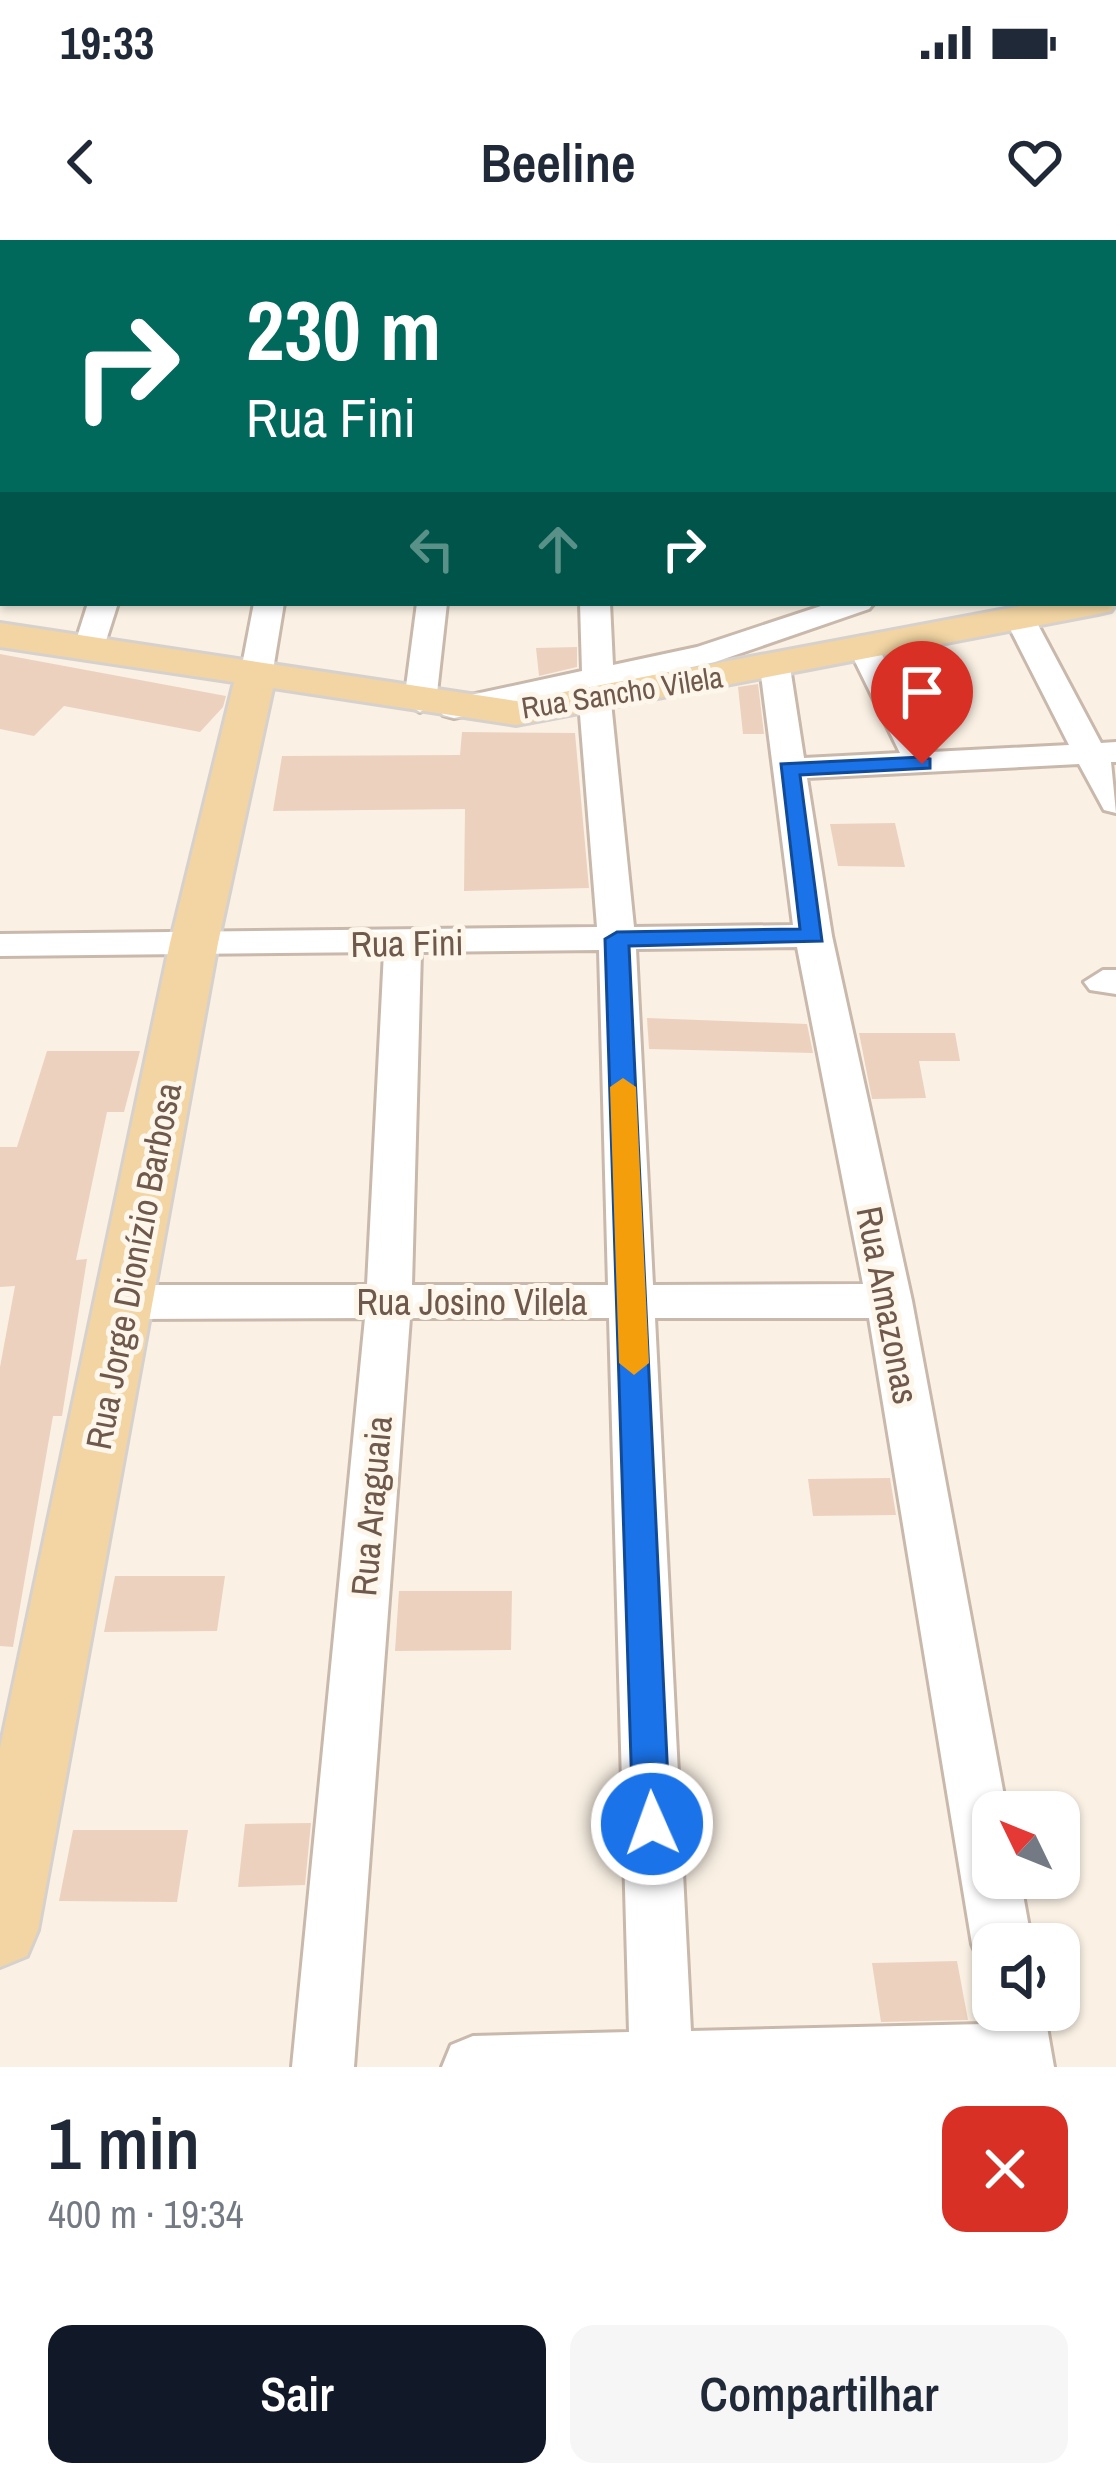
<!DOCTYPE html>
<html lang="pt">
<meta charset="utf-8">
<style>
:root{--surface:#fff;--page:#f6f6f7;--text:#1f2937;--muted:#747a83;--accent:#111827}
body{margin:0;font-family:"Archivo Narrow",sans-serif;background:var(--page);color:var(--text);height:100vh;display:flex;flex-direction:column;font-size:45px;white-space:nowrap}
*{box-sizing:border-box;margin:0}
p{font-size:39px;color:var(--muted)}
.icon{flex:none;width:66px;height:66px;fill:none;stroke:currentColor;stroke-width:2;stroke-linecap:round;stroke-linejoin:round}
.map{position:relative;height:1827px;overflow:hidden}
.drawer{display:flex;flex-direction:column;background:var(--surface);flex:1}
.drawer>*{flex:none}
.banner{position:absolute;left:0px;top:0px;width:1116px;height:366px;box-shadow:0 3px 9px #0004;background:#00695c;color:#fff;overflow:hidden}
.needle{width:78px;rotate:313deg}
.controls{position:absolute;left:972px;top:1551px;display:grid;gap:24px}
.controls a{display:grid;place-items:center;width:108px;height:108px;border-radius:24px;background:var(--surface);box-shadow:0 3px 9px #0004;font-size:60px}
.pin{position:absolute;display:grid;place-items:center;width:102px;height:102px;color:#fff;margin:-123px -51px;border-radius:50% 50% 50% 0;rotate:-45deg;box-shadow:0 0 12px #0007}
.pin .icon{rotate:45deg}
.me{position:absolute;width:132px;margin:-66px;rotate:358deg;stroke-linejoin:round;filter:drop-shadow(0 0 9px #0008)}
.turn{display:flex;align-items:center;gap:42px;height:252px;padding:0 48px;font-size:54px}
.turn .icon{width:156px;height:156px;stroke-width:2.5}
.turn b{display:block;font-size:84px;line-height:102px}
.lanes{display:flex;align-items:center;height:114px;padding:0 48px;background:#0003;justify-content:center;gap:60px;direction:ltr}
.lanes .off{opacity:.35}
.round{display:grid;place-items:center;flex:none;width:126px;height:126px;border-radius:24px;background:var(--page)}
.head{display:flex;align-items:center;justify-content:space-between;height:204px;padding:0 48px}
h1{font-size:72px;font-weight:600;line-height:90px}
.primary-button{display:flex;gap:24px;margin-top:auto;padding:24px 48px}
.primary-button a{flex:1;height:138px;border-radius:24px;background:var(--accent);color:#fff;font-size:48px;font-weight:600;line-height:138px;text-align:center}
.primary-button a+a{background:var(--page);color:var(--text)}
.status{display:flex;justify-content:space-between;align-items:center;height:84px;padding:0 60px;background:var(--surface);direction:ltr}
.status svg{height:33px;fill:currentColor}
header{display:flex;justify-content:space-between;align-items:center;height:156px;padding:0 48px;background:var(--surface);font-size:54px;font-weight:600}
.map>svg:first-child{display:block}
</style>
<div class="status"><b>19:33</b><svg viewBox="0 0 49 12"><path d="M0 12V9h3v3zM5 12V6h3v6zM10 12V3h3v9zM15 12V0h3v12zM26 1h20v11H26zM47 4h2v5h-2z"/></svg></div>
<header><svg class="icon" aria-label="back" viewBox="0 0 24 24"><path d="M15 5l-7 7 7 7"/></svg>Beeline<svg class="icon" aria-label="heart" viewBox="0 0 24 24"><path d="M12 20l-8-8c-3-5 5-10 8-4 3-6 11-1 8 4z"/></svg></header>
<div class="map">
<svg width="1116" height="1827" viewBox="0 0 1116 1827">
<rect width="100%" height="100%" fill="#faf1e4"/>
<g fill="#ecd1bf">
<polygon points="577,407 577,427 539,436 536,408"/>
<polygon points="0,414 226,456 223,467 200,492 64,466 34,496 0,489"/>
<polygon points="758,444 764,494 743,494 738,447"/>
<polygon points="462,492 575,493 589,648 464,651 465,569 273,571 282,516 460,515"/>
<polygon points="895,583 905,627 838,626 830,584"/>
<polygon points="647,778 807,784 813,813 649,809"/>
<polygon points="859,793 955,793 960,821 919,821 926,858 872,859"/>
<polygon points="47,811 140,811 124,872 107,872 76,1020 87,1019 62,1176 53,1176 13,1407 0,1406 0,1127 15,1046 0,1047 0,907 17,907"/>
<polygon points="890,1238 896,1275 813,1276 808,1239"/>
<polygon points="115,1336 225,1336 217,1391 104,1392"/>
<polygon points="399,1351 512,1351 511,1410 395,1411"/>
<polygon points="311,1583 305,1645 238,1647 245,1584"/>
<polygon points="73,1590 188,1590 177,1662 59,1661"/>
<polygon points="957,1721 968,1780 881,1782 872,1723"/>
</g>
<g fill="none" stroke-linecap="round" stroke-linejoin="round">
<g stroke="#c9b9ac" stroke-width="6">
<g id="minor">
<polygon points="63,0 86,0 61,3"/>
<polygon points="195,0 449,0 447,3"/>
<rect x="555" y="0" width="22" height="3"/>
<polygon points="643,0 665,0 666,3 644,3"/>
<polygon points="795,0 817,0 819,3 797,3"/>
<rect x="0" y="27" width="3" height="14"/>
<rect x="1113" y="27" width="3" height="14"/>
<polygon points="3,59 3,75 0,76 0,60"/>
<polygon points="1113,75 1116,76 1116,90 1113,89"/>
<polygon points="0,123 3,123 0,138"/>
<polygon points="3,235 3,258 0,259 0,236"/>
<polygon points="88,363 118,363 103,410 88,419 73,410"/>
<polygon points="254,363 284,363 272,436 256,445 240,436"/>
<polygon points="417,363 447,363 436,462 420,472 404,462"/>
<polygon points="580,363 610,363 613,425 697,407 830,363 874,363 869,369 715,422 454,478 443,475 438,468 443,461 582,431"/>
<path d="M1021 372 1036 381 1101 503 1116 502V522H1111L1116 573 1104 570 1079 524 807 538 832 696 912 1061 1007 1572H993V1638H1020L1032 1704H993V1730L981 1725 972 1704 869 1078H655L691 1791 984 1784 982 1770 993 1748V1770H1044L1054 1827H442L451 1805 473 1796 629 1792 609 1078H410L354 1827H292L365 1078 127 1079 111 1074 104 1062 111 1050 127 1045H367L384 712 0 716V694L597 687 579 462 595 452 611 462 634 687 793 685 760 427 764 420H786L790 427 804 518 900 513 847 405 862 396 877 405 932 512 1069 505 1006 381ZM797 707 863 1044 653 1045 636 709ZM599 710 608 1045H412L421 712Z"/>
<polygon points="1103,730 1116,730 1116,754 1090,750 1084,742"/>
</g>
</g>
<g stroke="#d7d1cd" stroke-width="6">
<polygon id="major" points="1113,357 1116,364 1111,371 1098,374 516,485 273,448 218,703 38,1690 27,1716 0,1727 0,1508 170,703 234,442 0,407 0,383 516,461 1037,363 1113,363"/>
</g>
<use href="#minor" fill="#fff" fill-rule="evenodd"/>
<use href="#major" fill="#f2d5a3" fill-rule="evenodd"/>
</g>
<polygon fill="#1a73e8" stroke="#114b97" stroke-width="3" points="922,517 930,519 930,528 800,535 822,701 629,706 670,1584 665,1597 652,1602 638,1597 633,1584 605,699 617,692 800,689 781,524"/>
<polygon fill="#f59e0b" points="623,838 636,847 649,1123 634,1135 619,1123 610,847"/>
<g text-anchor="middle" stroke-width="10" stroke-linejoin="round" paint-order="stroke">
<g font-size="30" fill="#6f594c" stroke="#fdf6ea">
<text transform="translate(622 453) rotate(-9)" y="10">Rua Sancho Vilela</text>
</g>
<g font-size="36" fill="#6f594c" stroke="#fdf6ea">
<text transform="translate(407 703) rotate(-1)" y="13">Rua Fini</text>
<text transform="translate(133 1026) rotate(-79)" y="13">Rua Jorge Dionízio Barbosa</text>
<text x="472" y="1075">Rua Josino Vilela</text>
<text transform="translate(888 1065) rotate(79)" y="13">Rua Amazonas</text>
<text transform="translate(371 1266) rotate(-85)" y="13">Rua Araguaia</text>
</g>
</g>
</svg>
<div class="controls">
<a><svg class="needle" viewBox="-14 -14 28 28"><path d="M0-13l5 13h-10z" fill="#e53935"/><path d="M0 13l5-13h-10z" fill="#747a83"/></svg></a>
<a><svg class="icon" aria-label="sound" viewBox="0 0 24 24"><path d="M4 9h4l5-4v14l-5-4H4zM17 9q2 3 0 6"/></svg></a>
</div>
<div class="pin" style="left:922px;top:524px;background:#d93025"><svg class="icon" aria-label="arrive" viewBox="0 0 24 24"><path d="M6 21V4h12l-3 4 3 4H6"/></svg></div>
<svg class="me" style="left:652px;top:1584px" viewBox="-20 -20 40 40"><circle r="17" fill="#1a73e8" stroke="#fff" stroke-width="3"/><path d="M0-11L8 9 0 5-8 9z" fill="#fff"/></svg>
<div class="banner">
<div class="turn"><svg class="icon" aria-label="right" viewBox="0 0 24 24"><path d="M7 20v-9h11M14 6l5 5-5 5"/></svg><div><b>230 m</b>Rua Fini</div></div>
<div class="lanes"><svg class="icon off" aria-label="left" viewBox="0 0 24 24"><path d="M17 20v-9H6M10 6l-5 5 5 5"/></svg><svg class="icon off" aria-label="ahead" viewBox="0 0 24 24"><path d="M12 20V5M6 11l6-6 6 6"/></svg><svg class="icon" aria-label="right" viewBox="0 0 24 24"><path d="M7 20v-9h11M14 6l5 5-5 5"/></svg></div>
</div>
</div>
<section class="drawer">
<div class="head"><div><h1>1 min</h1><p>400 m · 19:34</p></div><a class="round" style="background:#d93025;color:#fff"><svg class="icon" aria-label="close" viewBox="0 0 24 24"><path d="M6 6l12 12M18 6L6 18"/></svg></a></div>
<div class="primary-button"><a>Sair</a><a>Compartilhar</a></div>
</section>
